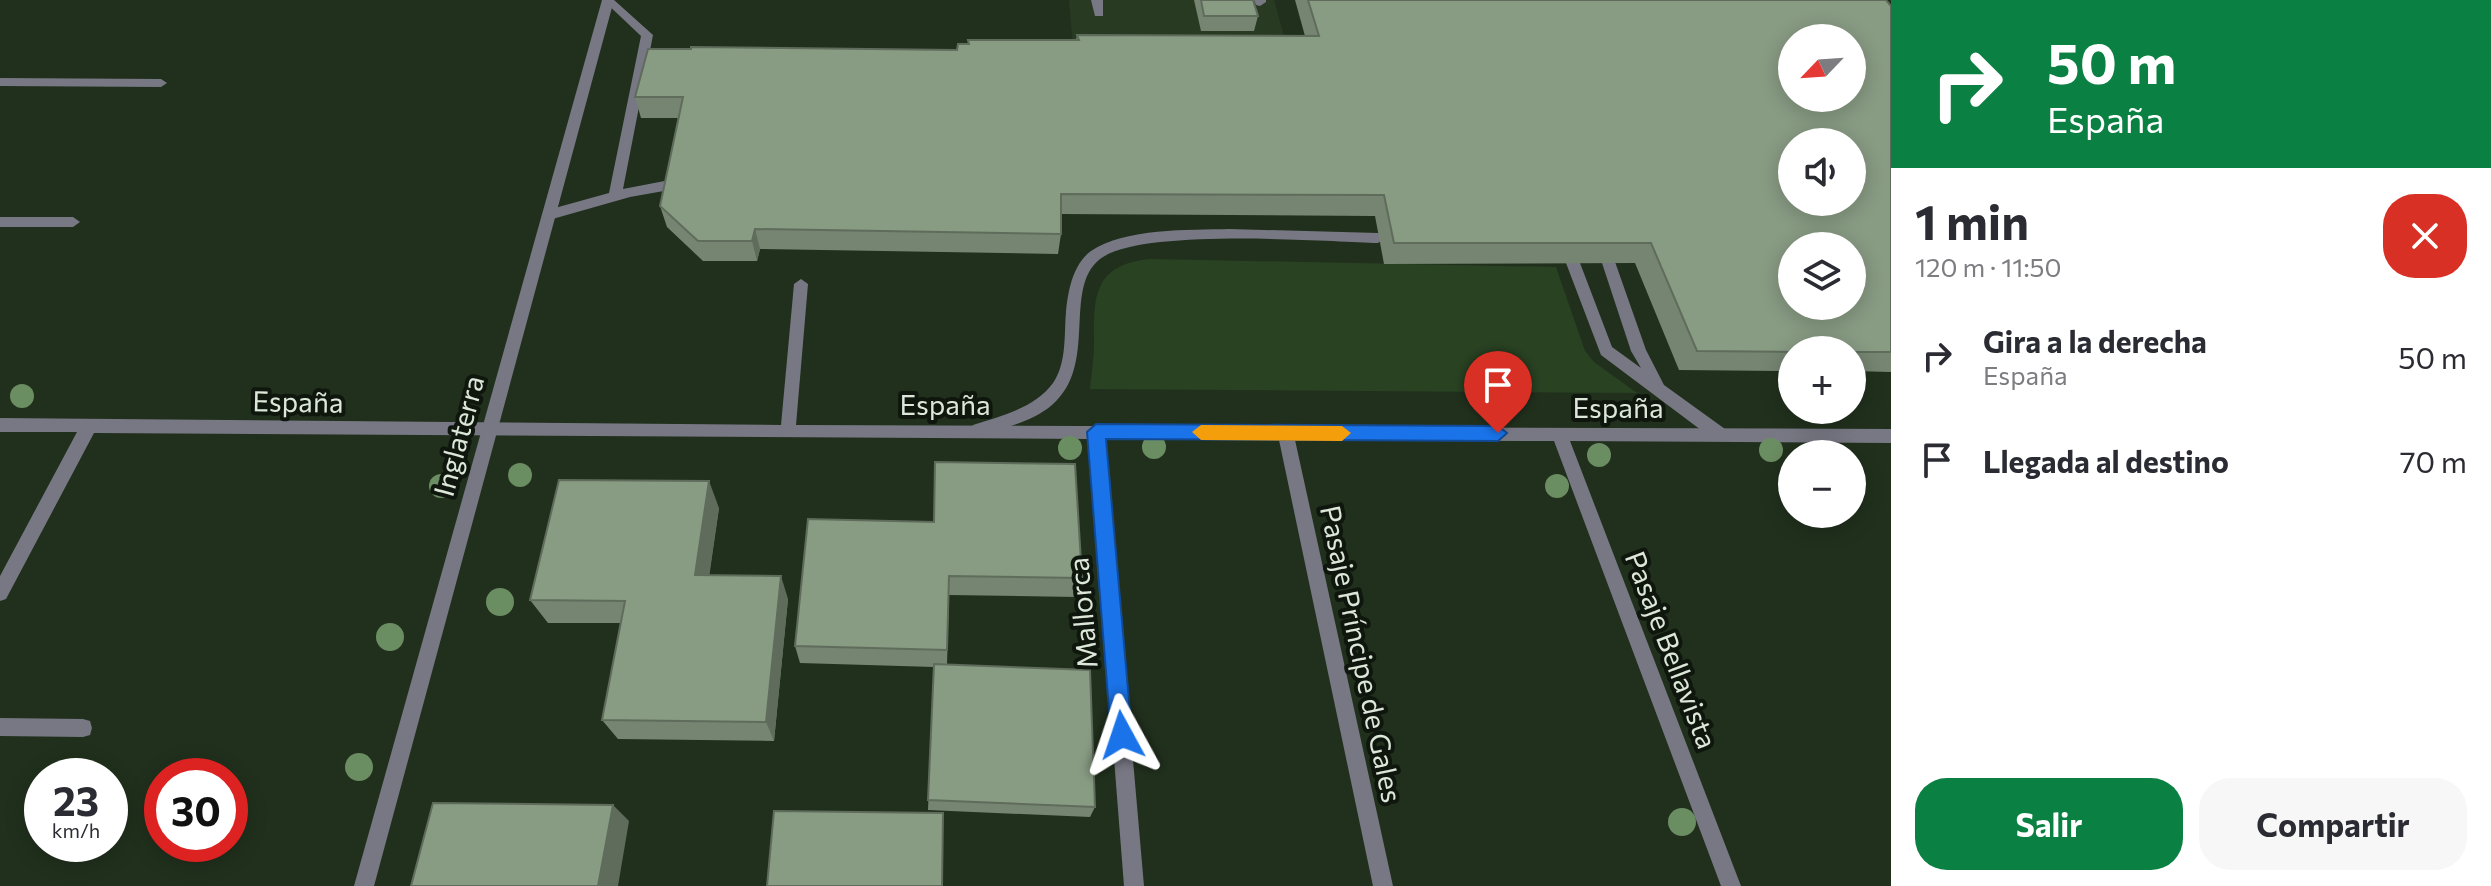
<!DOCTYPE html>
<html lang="es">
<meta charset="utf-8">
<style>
:root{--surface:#fff;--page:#f7f7f7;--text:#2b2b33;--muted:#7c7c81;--accent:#0b8043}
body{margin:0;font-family:Commissioner,sans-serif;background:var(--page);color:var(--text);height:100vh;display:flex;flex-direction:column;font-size:30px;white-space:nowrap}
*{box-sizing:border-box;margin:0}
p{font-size:26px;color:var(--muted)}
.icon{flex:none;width:44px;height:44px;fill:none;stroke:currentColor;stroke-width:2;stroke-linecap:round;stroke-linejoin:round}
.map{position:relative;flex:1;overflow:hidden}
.panel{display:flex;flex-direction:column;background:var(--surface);width:600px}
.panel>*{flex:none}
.guide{background:#0b8043;color:#fff;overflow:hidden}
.needle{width:52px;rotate:245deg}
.controls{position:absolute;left:1778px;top:24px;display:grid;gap:16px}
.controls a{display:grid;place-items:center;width:88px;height:88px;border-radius:50%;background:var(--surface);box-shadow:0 4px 20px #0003;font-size:40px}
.speed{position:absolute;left:24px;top:758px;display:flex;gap:16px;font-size:40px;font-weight:700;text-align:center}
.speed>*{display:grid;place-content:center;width:104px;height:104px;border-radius:50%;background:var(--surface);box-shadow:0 4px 20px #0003;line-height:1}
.speed small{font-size:20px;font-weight:400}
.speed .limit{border:12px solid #d22;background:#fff;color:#111}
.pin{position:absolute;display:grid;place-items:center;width:68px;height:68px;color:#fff;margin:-82px -34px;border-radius:50% 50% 50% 0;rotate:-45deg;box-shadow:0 0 8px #0007}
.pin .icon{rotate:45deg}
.me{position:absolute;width:88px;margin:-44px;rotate:355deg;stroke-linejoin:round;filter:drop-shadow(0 0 6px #0008)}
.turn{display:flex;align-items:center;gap:28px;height:168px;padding:0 24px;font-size:36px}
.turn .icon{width:104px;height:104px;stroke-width:2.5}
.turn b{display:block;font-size:56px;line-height:68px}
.round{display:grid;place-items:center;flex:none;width:84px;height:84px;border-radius:32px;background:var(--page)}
.overview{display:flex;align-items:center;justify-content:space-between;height:136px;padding:0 24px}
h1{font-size:48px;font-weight:700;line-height:60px}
.action{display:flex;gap:16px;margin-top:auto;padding:16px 24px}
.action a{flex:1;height:92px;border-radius:32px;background:var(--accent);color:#fff;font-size:32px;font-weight:700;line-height:92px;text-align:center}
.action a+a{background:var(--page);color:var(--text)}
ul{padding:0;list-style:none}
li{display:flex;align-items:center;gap:24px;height:104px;padding:0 24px}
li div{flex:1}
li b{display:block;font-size:30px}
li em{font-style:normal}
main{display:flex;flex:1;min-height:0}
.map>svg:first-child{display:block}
</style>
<main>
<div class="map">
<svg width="1891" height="886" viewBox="0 0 1891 886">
<rect width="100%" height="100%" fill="#21301d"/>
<polygon fill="#283b22" points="1069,0 1274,0 1290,58 1074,57"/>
<path fill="#294222" d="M1150 259 1556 267 1585 351 1594 362 1637 393 1090 389C1091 375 1094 360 1094 345 1094 298 1092 265 1150 259Z"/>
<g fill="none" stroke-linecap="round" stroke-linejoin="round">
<g fill="#787884" fill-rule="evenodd">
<polygon points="603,0 614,0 653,35 623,189 675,179 682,184 675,189 630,197 549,220 542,215 544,211 609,193 641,36"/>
<polygon points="1091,0 1103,0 1103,16 1095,16"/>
<polygon points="1254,0 1266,0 1266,2 1260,6 1256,5"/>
<path d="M1229 229 1378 233 1385 238 1378 243C1323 241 1139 228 1100 259 1062 289 1099 365 1052 405 1032 422 1003 428 979 437L973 435 971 430 973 425C1001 416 1035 408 1053 383 1067 363 1064 334 1066 312 1068 291 1073 264 1091 251 1125 228 1189 230 1229 229Z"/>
<polygon points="1573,258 1580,263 1612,347 1641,368 1631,351 1602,263 1604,259 1614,259 1646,350 1664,385 1725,429 1727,434 1725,439 1713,439 1601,355 1566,263"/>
</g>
<g fill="#787884" fill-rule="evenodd">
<polygon points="0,78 161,79 167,83 161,87 0,86"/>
<polygon points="0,217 73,217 80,222 73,227 0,227"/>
<polygon points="801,279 808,284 796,425 1891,429 1891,443 1570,441 1741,886 1721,886 1554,441 1295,440 1393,886 1373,886 1279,440 1105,439 1144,886 1124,886 1089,439 94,433 6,599 0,601 0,576 77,432 0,432 0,418 781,425 794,284"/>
<polygon points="0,718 83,719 90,721 92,728 90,735 83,737 0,736"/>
</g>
<polygon fill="#787884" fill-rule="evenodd" points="602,0 614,0 374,886 354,886"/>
</g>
<g fill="#6b8d62">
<circle cx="22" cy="396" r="12"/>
<circle cx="1154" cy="447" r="12"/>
<circle cx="1070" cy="448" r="12"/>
<circle cx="1771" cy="450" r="12"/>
<circle cx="1599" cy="455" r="12"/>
<circle cx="520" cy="475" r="12"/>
<circle cx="441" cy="486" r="12"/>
<circle cx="1557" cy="486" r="12"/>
<circle cx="500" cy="602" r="14"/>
<circle cx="390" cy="637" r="14"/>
<circle cx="359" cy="767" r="14"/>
<circle cx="1682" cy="822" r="14"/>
</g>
<g fill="#758571">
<polygon points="1194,0 1253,0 1258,16 1254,31 1201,31"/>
<polygon points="1295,0 1886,0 1891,6 1891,372 1852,371 1852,350 1792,350 1792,371 1679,370 1635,263 1384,264 1375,216 1061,214 1061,234 1058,254 760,249 757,261 703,261 667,227 660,206 678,118 641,118 635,97 957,50 968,44 968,40 1076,40 1077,35 1305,36"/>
<polygon points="719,508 709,575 788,599 774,741 618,739 602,720 621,623 548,623 530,600"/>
<polygon points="808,519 1082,578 1077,597 949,595 947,664 1095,807 1090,817 928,810 934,667 800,663 795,646"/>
</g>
<g fill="#5f6c5c">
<polygon points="755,229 760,249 757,261 752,241"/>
<polygon points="709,481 719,508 706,599 695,575"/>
<polygon points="781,576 788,599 774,741 766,722"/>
<polygon points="613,805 629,821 618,886 598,886"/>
</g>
<g fill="#889b83" stroke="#5f6c5c" stroke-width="2" fill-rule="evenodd">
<polygon points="1201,0 1253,0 1258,16 1204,16"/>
<path d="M1308 0H1886L1891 6V352H1852V350H1792V352L1697 351 1651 243H1394L1384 195 1061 194V234L755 229 752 241H698L660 206 683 97H635L648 49H691V47L957 50 958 44H969L968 40H1079L1077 35 1319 36ZM1792 38H1852V98H1792ZM1792 142H1852V202H1792ZM1792 246H1852V306H1792Z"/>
<polygon points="935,462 1075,464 1082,578 949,576 947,650 795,646 808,519 934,522"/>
<polygon points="559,480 709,481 695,575 781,576 766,722 602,720 625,601 530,600"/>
<polygon points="934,664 1090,670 1095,807 928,800"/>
<polygon points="433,803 613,805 598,886 411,886"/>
<polygon points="774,811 943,813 942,886 767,886"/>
</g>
<polygon fill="#1a73e8" stroke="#114b97" stroke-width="2" points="1096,424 1498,426 1507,433 1498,441 1106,439 1132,735 1129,742 1122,745 1114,742 1111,735 1087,432"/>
<polygon fill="#f59e0b" points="1201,425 1342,426 1351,433 1342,441 1201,440 1192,432"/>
<g text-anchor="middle" stroke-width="8" stroke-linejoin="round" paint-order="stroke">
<g font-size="28" fill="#dce6d9" stroke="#0f160d">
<text transform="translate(298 402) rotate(1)" y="10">España</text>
<text x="945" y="415">España</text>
<text x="1618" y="418">España</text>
<text transform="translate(459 436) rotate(-75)" y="10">Inglaterra</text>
<text transform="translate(1083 613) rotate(-95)" y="10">Mallorca</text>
<text transform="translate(1671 650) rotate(69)" y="10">Pasaje Bellavista</text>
<text transform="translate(1361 654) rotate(78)" y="10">Pasaje Príncipe de Gales</text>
</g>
</g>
</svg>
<div class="controls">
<a><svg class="needle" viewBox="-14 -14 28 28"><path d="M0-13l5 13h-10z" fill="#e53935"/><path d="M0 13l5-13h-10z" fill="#7c7c81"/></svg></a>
<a><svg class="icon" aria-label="sound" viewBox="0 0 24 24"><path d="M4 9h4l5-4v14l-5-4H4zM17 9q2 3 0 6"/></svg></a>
<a><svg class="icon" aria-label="layers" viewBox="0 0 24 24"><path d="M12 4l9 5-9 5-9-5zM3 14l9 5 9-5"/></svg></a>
<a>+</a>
<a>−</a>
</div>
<div class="speed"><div>23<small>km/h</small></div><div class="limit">30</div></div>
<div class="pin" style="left:1498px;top:433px;background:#d93025"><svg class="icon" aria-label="arrive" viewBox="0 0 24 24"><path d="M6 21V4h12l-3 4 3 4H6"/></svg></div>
<svg class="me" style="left:1122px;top:735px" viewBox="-20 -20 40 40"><path d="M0-17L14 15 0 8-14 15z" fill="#1a73e8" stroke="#fff" stroke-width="4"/></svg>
</div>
<section class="panel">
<div class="guide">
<div class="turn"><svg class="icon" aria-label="right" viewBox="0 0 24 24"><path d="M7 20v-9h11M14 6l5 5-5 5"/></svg><div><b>50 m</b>España</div></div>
</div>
<div class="overview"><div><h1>1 min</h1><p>120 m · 11:50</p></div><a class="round" style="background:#d93025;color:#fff"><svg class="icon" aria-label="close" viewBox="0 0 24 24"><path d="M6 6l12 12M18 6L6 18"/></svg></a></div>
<ul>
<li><svg class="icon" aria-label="right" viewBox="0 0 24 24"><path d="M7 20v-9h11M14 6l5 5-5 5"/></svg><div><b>Gira a la derecha</b><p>España</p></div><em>50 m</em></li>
<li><svg class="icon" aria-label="arrive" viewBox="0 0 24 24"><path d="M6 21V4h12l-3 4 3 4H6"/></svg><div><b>Llegada al destino</b></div><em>70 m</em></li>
</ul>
<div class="action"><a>Salir</a><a>Compartir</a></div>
</section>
</main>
